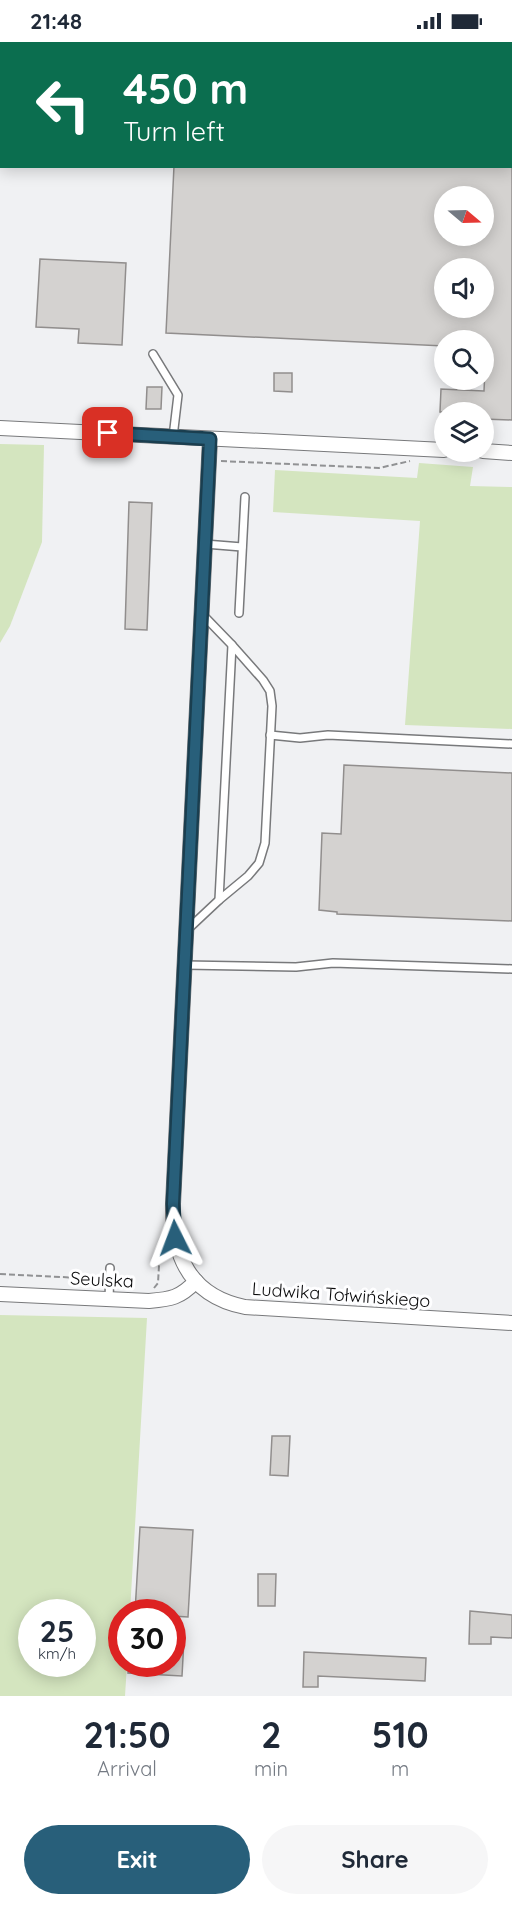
<!DOCTYPE html>
<meta charset="utf-8">
<style>
:root{--surface:#fff;--page:#f6f6f7;--text:#1f2937;--muted:#747a83;--accent:#285f7a}
body{margin:0;font-family:Quicksand,sans-serif;background:var(--page);color:var(--text);height:100vh;display:flex;flex-direction:column;font-size:22px;white-space:nowrap}
*{box-sizing:border-box;margin:0}
p{font-size:20px;color:var(--muted)}
.icon{flex:none;width:33px;height:33px;fill:none;stroke:currentColor;stroke-width:2;stroke-linecap:round;stroke-linejoin:round}
.map{position:relative;height:1654px;overflow:hidden}
.sheet{display:flex;flex-direction:column;background:var(--surface);flex:1}
.sheet>*{flex:none}
.top-card{position:absolute;left:0px;top:0px;width:513px;height:126px;box-shadow:0 3px 15px #0003;background:#0b6e4f;color:#fff;overflow:hidden}
.needle{width:39px;rotate:109deg}
.controls{position:absolute;left:434px;top:144px;display:grid;gap:12px}
.controls a{display:grid;place-items:center;width:60px;height:60px;border-radius:50%;background:var(--surface);box-shadow:0 3px 15px #0003;font-size:30px}
.speed{position:absolute;left:18px;top:1557px;display:flex;gap:12px;font-size:30px;font-weight:700;text-align:center}
.speed>*{display:grid;place-content:center;width:78px;height:78px;border-radius:50%;background:var(--surface);box-shadow:0 3px 15px #0003;line-height:1}
.speed small{font-size:15px;font-weight:400}
.speed .limit{border:9px solid #d22;background:#fff;color:#111}
.pin{position:absolute;display:grid;place-items:center;width:51px;height:51px;color:#fff;margin:-26px;border-radius:12px;box-shadow:0 3px 9px #0006}
.me{position:absolute;width:66px;margin:-33px;rotate:357deg;stroke-linejoin:round;filter:drop-shadow(0 0 4px #0008)}
.turn{display:flex;align-items:center;gap:21px;height:126px;padding:0 24px;font-size:27px}
.turn .icon{width:78px;height:78px;stroke-width:2.5}
.turn b{display:block;font-size:42px;line-height:51px}
.eta{display:flex;justify-content:space-evenly;align-items:center;height:102px;text-align:center}
.eta b{font-size:36px;font-weight:700;line-height:42px}
.primary-button{display:flex;gap:12px;margin-top:auto;padding:12px 24px}
.primary-button a{flex:1;height:69px;border-radius:36px;background:var(--accent);color:#fff;font-size:24px;font-weight:700;line-height:69px;text-align:center}
.primary-button a+a{background:var(--page);color:var(--text)}
.status{display:flex;justify-content:space-between;align-items:center;height:42px;padding:0 30px;background:var(--surface);direction:ltr}
.status svg{height:16px;fill:currentColor}
.map>svg:first-child{display:block}
</style>
<div class="status"><b>21:48</b><svg viewBox="0 0 49 12"><path d="M0 12V9h3v3zM5 12V6h3v6zM10 12V3h3v9zM15 12V0h3v12zM26 1h20v11H26zM47 4h2v5h-2z"/></svg></div>
<div class="map">
<svg width="512" height="1654" viewBox="0 0 512 1654">
<rect width="100%" height="100%" fill="#f0f1f3"/>
<g fill="#d4e5bf" fill-rule="evenodd">
<polygon points="0,402 44,403 42,500 10,584 0,601"/>
<polygon points="419,421 473,425 470,444 512,445 512,687 405,683 420,479 273,470 275,428 417,436"/>
<path d="M0 1273 147 1276 130 1570H122V1622H127L125 1654H0ZM32 1570H82V1622H32Z"/>
</g>
<g fill="#d4d2d0" stroke="#918e8d" stroke-width="1.5" fill-rule="evenodd">
<path d="M174 124H512V378L483 377V370H440L441 347 484 349 486 306H483V298H444V304L166 291ZM444 154H483V194H444ZM444 226H483V266H444Z"/>
<polygon points="40,217 126,221 122,303 78,301 79,287 36,285"/>
<polygon points="274,331 292,331 292,350 274,349"/>
<polygon points="147,345 162,345 161,367 146,367"/>
<polygon points="129,460 152,461 147,588 125,587"/>
<polygon points="344,723 512,731 512,879 337,872 337,870 319,868 322,791 341,792"/>
<polygon points="272,1394 290,1394 288,1434 270,1433"/>
<polygon points="140,1485 193,1488 188,1575 172,1574 172,1570 135,1570"/>
<polygon points="258,1532 276,1532 275,1564 258,1564"/>
<polygon points="470,1569 512,1573 512,1596 491,1595 491,1602 469,1602"/>
<polygon points="172,1584 184,1597 182,1634 128,1631 129,1622 172,1622"/>
<polygon points="304,1610 426,1616 425,1639 318,1634 318,1645 303,1645"/>
</g>
<g fill="none" stroke-linecap="round" stroke-linejoin="round">
<g stroke="#78797b" stroke-width="10">
<g id="lane">
<polyline points="153,312 178,353 173,395"/>
<polyline points="205,502 242,505"/>
<polyline points="239,571 245,455"/>
<polyline points="270,693 300,696 328,693 512,702"/>
<polyline points="219,858 248,834 259,821 265,801 272,664 270,649 263,638 232,603"/>
<polyline points="187,888 219,858 232,603 202,572"/>
<polyline points="185,923 296,925 333,921 512,927"/>
<polyline points="109,1257 110,1226"/>
</g>
</g>
<g stroke="#78797b" stroke-width="16">
<g id="street">
<polyline points="0,386 444,408"/>
<path d="M210 397 173 1162C172 1214 190 1254 245 1265L512 1281"/>
<polyline points="483,409 512,411"/>
<path d="M0 1252 149 1259C171 1257 180 1256 196 1239"/>
</g>
</g>
<g stroke="#919294" stroke-width="2" stroke-dasharray="6 3" stroke-linecap="butt">
<polyline points="454,416 475,417"/>
<polyline points="221,419 379,426 410,419"/>
<polyline points="0,1232 101,1237"/>
<polyline points="154,1246 158,1241 160,1206 160,1202 164,1199"/>
</g>
<use href="#lane" stroke="#fff" stroke-width="7"/>
<use href="#street" stroke="#fff" stroke-width="14"/>
</g>
<g fill="none" stroke-linecap="round" stroke-linejoin="round">
<g stroke="#1a3e4f" stroke-width="15">
<polyline id="route" points="108,391 210,397 173,1162 175,1196"/>
</g>
<use href="#route" stroke="#285f7a" stroke-width="10"/>
</g>
<g text-anchor="middle" stroke-width="6" stroke-linejoin="round" paint-order="stroke">
<g font-size="18" fill="#0b0b0c" stroke="#fefeff">
<text transform="translate(102 1238) rotate(3)" y="6">Seulska</text>
<text transform="translate(341 1253) rotate(4)" y="6">Ludwika Tołwińskiego</text>
</g>
</g>
</svg>
<div class="controls">
<a><svg class="needle" viewBox="-14 -14 28 28"><path d="M0-13l5 13h-10z" fill="#e53935"/><path d="M0 13l5-13h-10z" fill="#747a83"/></svg></a>
<a><svg class="icon" aria-label="sound" viewBox="0 0 24 24"><path d="M4 9h4l5-4v14l-5-4H4zM17 9q2 3 0 6"/></svg></a>
<a><svg class="icon" aria-label="search" viewBox="0 0 24 24"><circle cx="10" cy="10" r="6"/><path d="M15 15l6 6"/></svg></a>
<a><svg class="icon" aria-label="layers" viewBox="0 0 24 24"><path d="M12 4l9 5-9 5-9-5zM3 14l9 5 9-5"/></svg></a>
</div>
<div class="speed"><div>25<small>km/h</small></div><div class="limit">30</div></div>
<div class="pin" style="left:108px;top:391px;background:#d93025"><svg class="icon" aria-label="arrive" viewBox="0 0 24 24"><path d="M6 21V4h12l-3 4 3 4H6"/></svg></div>
<svg class="me" style="left:175px;top:1196px" viewBox="-20 -20 40 40"><path d="M0-17L14 15 0 8-14 15z" fill="#285f7a" stroke="#fff" stroke-width="4"/></svg>
<div class="top-card">
<div class="turn"><svg class="icon" aria-label="left" viewBox="0 0 24 24"><path d="M17 20v-9H6M10 6l-5 5 5 5"/></svg><div><b>450 m</b>Turn left</div></div>
</div>
</div>
<section class="sheet">
<div class="eta">
<div><b>21:50</b><p>Arrival</p></div>
<div><b>2</b><p>min</p></div>
<div><b>510</b><p>m</p></div>
</div>
<div class="primary-button"><a>Exit</a><a>Share</a></div>
</section>
